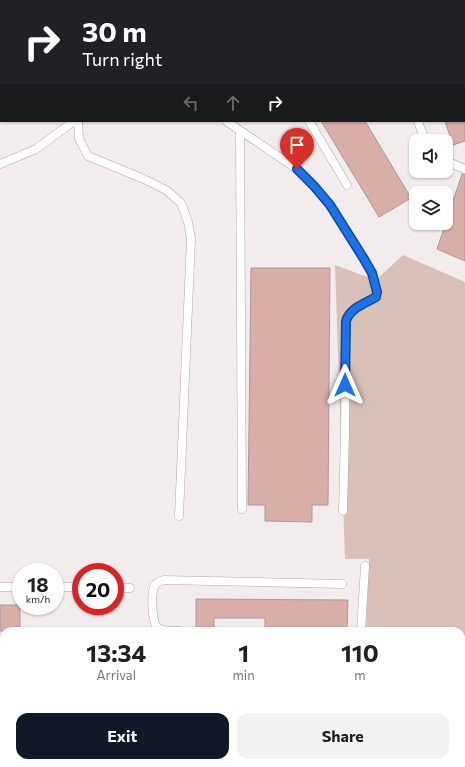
<!DOCTYPE html>
<style>
:root{--surface:#fff;--page:#f2f2f2;--text:#202124;--muted:#757577;--accent:#111827}
body{margin:0;font-family:Commissioner,sans-serif;background:var(--page);color:var(--text);height:100vh;display:flex;flex-direction:column;font-size:15px;white-space:nowrap}
*{box-sizing:border-box;margin:0}
p{font-size:13px;color:var(--muted)}
.icon{flex:none;width:22px;height:22px;fill:none;stroke:currentColor;stroke-width:2;stroke-linecap:round;stroke-linejoin:round}
.map{position:relative;flex:1;overflow:hidden}
.side{position:absolute;left:0px;top:627px;width:465px;height:140px;display:flex;flex-direction:column;background:var(--surface);border-radius:12px 12px 0 0;box-shadow:0 1px 3px #0004}
.side>*{flex:none}
.top-card{position:absolute;left:0px;top:0px;width:465px;height:122px;box-shadow:0 1px 3px #0004;background:#202124;color:#fff;overflow:hidden}
.controls{position:absolute;left:409px;top:134px;display:grid;gap:8px}
.controls a{display:grid;place-items:center;width:44px;height:44px;border-radius:8px;background:var(--surface);box-shadow:0 1px 3px #0004;font-size:20px}
.speed{position:absolute;left:12px;top:563px;display:flex;gap:8px;font-size:20px;font-weight:700;text-align:center}
.speed>*{display:grid;place-content:center;width:52px;height:52px;border-radius:50%;background:var(--surface);box-shadow:0 1px 3px #0004;line-height:1}
.speed small{font-size:10px;font-weight:400}
.speed .limit{border:6px solid #d22;background:#fff;color:#111}
.pin{position:absolute;display:grid;place-items:center;width:34px;height:34px;color:#fff;margin:-41px -17px;border-radius:50% 50% 50% 0;rotate:-45deg;box-shadow:0 0 4px #0007}
.pin .icon{rotate:45deg}
.me{position:absolute;width:44px;margin:-22px;rotate:0deg;stroke-linejoin:round;filter:drop-shadow(0 0 3px #0008)}
.turn{display:flex;align-items:center;gap:14px;height:84px;padding:0 16px;font-size:18px}
.turn .icon{width:52px;height:52px;stroke-width:2.5}
.turn b{display:block;font-size:28px;line-height:34px}
.lanes{display:flex;align-items:center;height:38px;padding:0 16px;background:#0003;justify-content:center;gap:20px;direction:ltr}
.lanes .off{opacity:.35}
.eta{display:flex;justify-content:space-evenly;align-items:center;height:68px;text-align:center}
.eta b{font-size:24px;font-weight:700;line-height:28px}
.cta{display:flex;gap:8px;margin-top:auto;padding:8px 16px}
.cta a{flex:1;height:46px;border-radius:12px;background:var(--accent);color:#fff;font-size:16px;font-weight:700;line-height:46px;text-align:center}
.cta a+a{background:var(--page);color:var(--text)}
.map>svg:first-child{display:block}
</style>
<div class="map">
<svg width="465" height="767" viewBox="0 0 465 767">
<rect width="100%" height="100%" fill="#f3eced"/>
<polygon fill="#dac1b7" points="403,255 465,282 465,635 461,635 461,631 366,631 369,559 345,559 335,265 376,280"/>
<g fill="#d9ada8" stroke="#a29c9b">
<polygon points="321,121 365,121 411,198 379,217"/>
<polygon points="445,121 465,121 465,141 453,145"/>
<polygon points="462,174 465,174 465,261 437,249"/>
<polygon points="251,268 330,268 328,505 312,505 312,522 265,521 265,505 248,505"/>
<polygon points="196,599 348,600 347,631 265,631 265,618 214,618 214,631 196,631"/>
<rect x="0" y="605" width="20" height="26"/>
</g>
<g fill="none" stroke-linecap="round" stroke-linejoin="round">
<g stroke="#ada7a7" stroke-width="9">
<g id="service">
<polyline points="233,0 233,1"/>
<polyline points="154,1 155,0"/>
<polyline points="432,1 436,0"/>
<polyline points="0,66 1,67"/>
<polyline points="78,121 79,139 88,156 144,179 166,190 181,203 188,222 191,239 179,516"/>
<path d="M226 121 297 169 314 186 330 205 372 273 377 292 375 297C364 305 350 307 346 321L345 432 343 511"/>
<polyline points="309,121 347,185"/>
<polyline points="418,121 425,141"/>
<polyline points="240,131 242,509"/>
<polyline points="446,161 465,169"/>
<polyline points="0,164 36,149 74,121"/>
<polyline points="0,587 21,587"/>
<polyline points="55,587 81,587"/>
<polyline points="115,588 130,588"/>
<path d="M180 631C173 630 164 632 158 628 152 624 151 595 154 587 155 583 160 581 164 580L342 584"/>
<polyline points="361,631 365,566"/>
<polyline points="183,767 183,763"/>
</g>
</g>
<g stroke="#ada7a7" stroke-width="17">
<polyline id="minor" points="358,767 358,763"/>
</g>
<use href="#service" stroke="#fff" stroke-width="8"/>
<use href="#minor" stroke="#fff" stroke-width="16"/>
</g>
<g fill="none" stroke-linecap="round" stroke-linejoin="round">
<g stroke="#114b97" stroke-width="10">
<path id="route" d="M297 169 314 186 330 205 364 259 372 273 377 292 376 297C364 304 350 308 346 321L345 385"/>
</g>
<use href="#route" stroke="#1a73e8" stroke-width="7"/>
</g>
</svg>
<div class="controls">
<a><svg class="icon" aria-label="sound" viewBox="0 0 24 24"><path d="M4 9h4l5-4v14l-5-4H4zM17 9q2 3 0 6"/></svg></a>
<a><svg class="icon" aria-label="layers" viewBox="0 0 24 24"><path d="M12 4l9 5-9 5-9-5zM3 14l9 5 9-5"/></svg></a>
</div>
<div class="speed"><div>18<small>km/h</small></div><div class="limit">20</div></div>
<div class="pin" style="left:297px;top:169px;background:#d93025"><svg class="icon" aria-label="arrive" viewBox="0 0 24 24"><path d="M6 21V4h12l-3 4 3 4H6"/></svg></div>
<svg class="me" style="left:345px;top:385px" viewBox="-20 -20 40 40"><path d="M0-17L14 15 0 8-14 15z" fill="#1a73e8" stroke="#fff" stroke-width="4"/></svg>
<div class="top-card">
<div class="turn"><svg class="icon" aria-label="right" viewBox="0 0 24 24"><path d="M7 20v-9h11M14 6l5 5-5 5"/></svg><div><b>30 m</b>Turn right</div></div>
<div class="lanes"><svg class="icon off" aria-label="left" viewBox="0 0 24 24"><path d="M17 20v-9H6M10 6l-5 5 5 5"/></svg><svg class="icon off" aria-label="ahead" viewBox="0 0 24 24"><path d="M12 20V5M6 11l6-6 6 6"/></svg><svg class="icon" aria-label="right" viewBox="0 0 24 24"><path d="M7 20v-9h11M14 6l5 5-5 5"/></svg></div>
</div>
<section class="side">
<div class="eta">
<div><b>13:34</b><p>Arrival</p></div>
<div><b>1</b><p>min</p></div>
<div><b>110</b><p>m</p></div>
</div>
<div class="cta"><a>Exit</a><a>Share</a></div>
</section>
</div>
